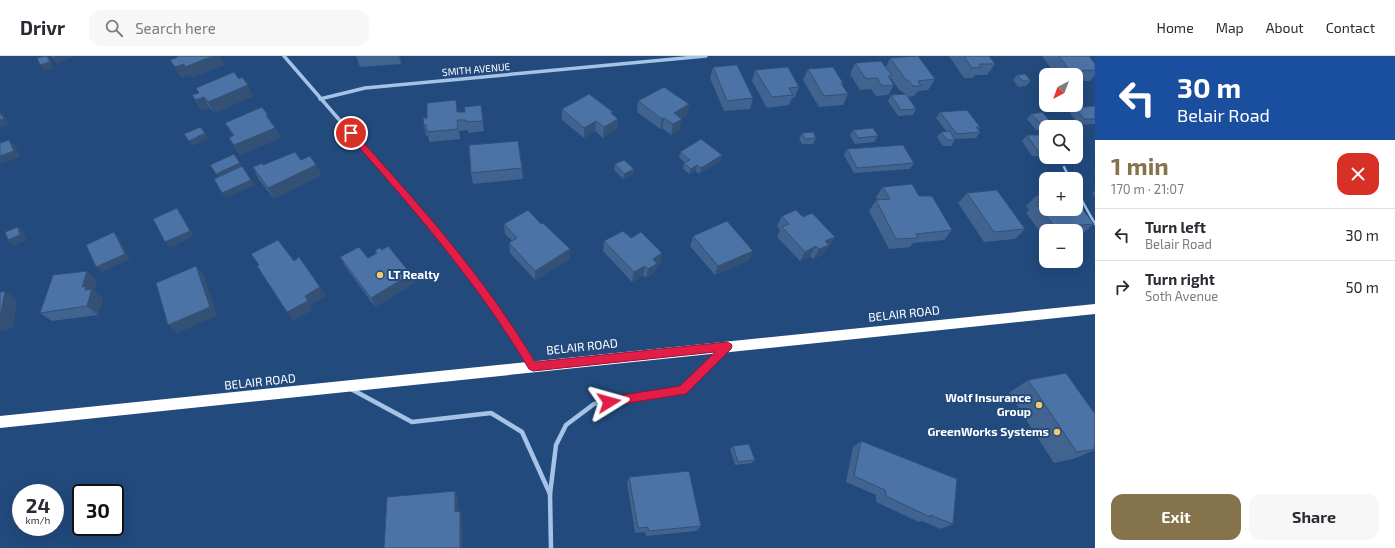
<!DOCTYPE html>
<meta charset="utf-8">
<style>
:root{--surface:#fff;--page:#f7f7f7;--text:#2b2b33;--muted:#7c7c81;--line:#e1e1e2;--accent:#85734b}
body{margin:0;font-family:"Exo 2",sans-serif;background:var(--page);color:var(--text);height:100vh;display:flex;flex-direction:column;font-size:15px;white-space:nowrap}
*{box-sizing:border-box;margin:0}
p{font-size:13px;color:var(--muted)}
.icon{flex:none;width:22px;height:22px;fill:none;stroke:currentColor;stroke-width:2;stroke-linecap:round;stroke-linejoin:round}
.map{position:relative;flex:1;overflow:hidden}
.side{display:flex;flex-direction:column;background:var(--surface);width:300px}
.side>*{flex:none}
.top-card{background:#1a4fa0;color:#fff;overflow:hidden}
.needle{width:26px;rotate:221deg}
.buttons{position:absolute;left:1039px;top:12px;display:grid;gap:8px}
.buttons a{display:grid;place-items:center;width:44px;height:44px;border-radius:8px;background:var(--surface);box-shadow:0 4px 16px #0002;font-size:20px}
.speed{position:absolute;left:12px;top:428px;display:flex;gap:8px;font-size:20px;font-weight:700;text-align:center}
.speed>*{display:grid;place-content:center;width:52px;height:52px;border-radius:50%;background:var(--surface);box-shadow:0 4px 16px #0002;line-height:1}
.speed small{font-size:10px;font-weight:400}
.speed .limit{border:2px solid #111;border-radius:6px;background:#fff;color:#111}
.pin{position:absolute;display:grid;place-items:center;width:34px;height:34px;color:#fff;margin:-17px;border:2px solid #fff;border-radius:50%;box-shadow:0 1px 4px #0007}
.me{position:absolute;width:44px;margin:-22px;rotate:82deg;stroke-linejoin:round;filter:drop-shadow(0 0 3px #0008)}
.turn{display:flex;align-items:center;gap:14px;height:84px;padding:0 16px;font-size:18px}
.turn .icon{width:52px;height:52px;stroke-width:2.5}
.turn b{display:block;font-size:28px;line-height:34px}
.round{display:grid;place-items:center;flex:none;width:42px;height:42px;border-radius:12px;background:var(--page)}
.summary{display:flex;align-items:center;justify-content:space-between;height:68px;padding:0 16px}
h1{font-size:24px;font-weight:700;line-height:30px;color:var(--accent)}
.primary-button{display:flex;gap:8px;margin-top:auto;padding:8px 16px}
.primary-button a{flex:1;height:46px;border-radius:12px;background:var(--accent);color:#fff;font-size:16px;font-weight:700;line-height:46px;text-align:center}
.primary-button a+a{background:var(--page);color:var(--text)}
ul{padding:0;list-style:none}
li{display:flex;align-items:center;gap:12px;height:52px;padding:0 16px;border-top:1px solid var(--line)}
li div{flex:1}
li b{display:block;font-size:15px}
li em{font-style:normal}
header{display:flex;align-items:center;gap:24px;box-sizing:border-box;height:56px;padding:0 20px;background:var(--surface);border-bottom:1px solid var(--line)}
header strong{font-size:19px}
nav{display:flex;gap:22px;margin-inline-start:auto;font-size:14px}
.search{width:280px;height:36px;background:var(--page);display:flex;align-items:center;gap:10px;box-sizing:border-box;padding:0 14px;border-radius:12px;color:var(--muted);font-size:15px}
main{display:flex;flex:1;min-height:0}
.map>svg:first-child{display:block}
</style>
<header>
<strong>Drivr</strong>
<div class="search"><svg class="icon" aria-label="search" viewBox="0 0 24 24"><circle cx="10" cy="10" r="6"/><path d="M15 15l6 6"/></svg>Search here</div>
<nav><a>Home</a><a>Map</a><a>About</a><a>Contact</a></nav>
</header>
<main>
<div class="map">
<svg width="1095" height="492" viewBox="0 0 1095 492">
<rect width="100%" height="100%" fill="#224a7d"/>
<g fill="none" stroke-linecap="round" stroke-linejoin="round">
<g stroke="#a6c3e6" stroke-width="2.5">
<polyline points="1064,111 1070,123"/>
<polyline points="1076,134 1095,168"/>
</g>
<g stroke="#a6c3e6" stroke-width="3.5">
<polyline points="284,0 414,150 465,213"/>
<polyline points="320,43 365,32 706,0"/>
</g>
<g stroke="#a6c3e6" stroke-width="4.5">
<polyline points="465,212 506,268 533,310"/>
<polyline points="351,333 412,366 491,357 522,376 550,438"/>
<polyline points="551,492 550,438 556,389 566,369 594,348 683,335 723,294"/>
</g>
<polygon fill="#fff" fill-rule="evenodd" points="1095,248 1095,258 0,372 0,360"/>
</g>
<g fill="#40638f">
<polygon points="176,0 219,0 224,9 192,22 190,19 182,22 170,4 177,1"/>
<polygon points="356,0 400,0 401,8 360,11"/>
<polygon points="949,0 989,0 995,8 987,19 975,19 973,22 964,22"/>
<polygon points="1042,0 1089,0 1095,8 1095,19 1090,25 1076,25 1076,19 1056,19"/>
<polygon points="890,2 935,23 928,34 918,35 914,40 908,41 916,53 913,59 898,60 888,45 891,39 904,38 902,35 900,35 891,22 890,23 894,29 888,39 876,40 871,33 860,34 850,18 855,7 886,11"/>
<polygon points="713,11 753,42 750,53 724,55 710,22"/>
<polygon points="808,13 843,27 842,29 848,38 843,49 819,51 803,24"/>
<polygon points="755,14 799,31 795,41 792,42 789,49 767,52 752,25"/>
<polygon points="1017,19 1031,25 1026,30 1018,31 1013,24"/>
<polygon points="1042,20 1046,20 1046,36 1038,26"/>
<polygon points="196,32 253,40 214,57 210,52 202,55 199,50 192,39 199,37"/>
<polygon points="638,45 689,48 687,59 681,62 679,74 671,79 662,72 660,73 637,56"/>
<polygon points="481,49 484,75 468,77 468,74 459,75 460,83 429,86 428,79 426,80 424,69 458,56 465,56"/>
<polygon points="1095,50 1095,68 1079,69 1070,57 1075,52"/>
<polygon points="562,53 613,56 613,58 618,63 617,73 603,82 595,75 584,82 562,64"/>
<polygon points="940,56 980,71 978,74 980,76 976,82 955,83 955,84 951,90 943,90 937,81 941,76 947,76 936,62"/>
<polygon points="1031,58 1052,67 1049,71 1046,71 1046,73 1036,74 1027,63"/>
<polygon points="225,67 273,68 275,72 281,82 240,99 229,82 233,80"/>
<polygon points="853,74 878,80 874,86 855,88 850,80"/>
<polygon points="802,77 816,82 813,88 802,88 799,83"/>
<polygon points="1027,79 1046,79 1046,100 1032,100 1022,85"/>
<polygon points="847,93 914,107 910,113 854,117 844,99"/>
<polygon points="680,96 722,99 720,105 699,118 696,115 689,118 683,113 684,107 685,107 679,101"/>
<polygon points="301,104 316,109 321,119 274,143 258,122 253,111"/>
<polygon points="615,108 633,118 623,123 614,114"/>
<polygon points="522,112 523,123 473,128 471,117"/>
<polygon points="883,131 919,140 952,174 944,184 913,187 910,191 889,193 869,155 876,144 878,144 876,141"/>
<polygon points="1095,135 1095,141 1092,137"/>
<polygon points="967,137 1025,173 1015,183 984,186 958,147"/>
<polygon points="1036,140 1094,168 1082,178 1076,178 1076,175 1046,175 1046,181 1044,181 1026,157 1029,154 1026,150"/>
<polygon points="782,160 803,161 835,181 829,190 827,192 823,198 813,203 810,200 800,205 777,181 780,174 777,170"/>
<polygon points="504,168 541,168 570,193 570,203 535,224 510,197 509,187 512,185 505,178"/>
<polygon points="693,180 753,195 749,204 715,219 690,190"/>
<polygon points="631,182 662,197 660,207 657,209 654,217 646,222 643,219 632,226 603,195 604,185"/>
<polygon points="375,194 415,227 375,251 345,210 340,201 368,202 376,198"/>
<polygon points="97,224 94,235 103,242 98,259 52,265 40,257"/>
<polygon points="1028,324 1095,358 1095,394 1073,403 1054,407 1009,337"/>
<polygon points="861,385 953,468 941,473 922,465 919,466 876,446 876,439 846,426 853,391"/>
<polygon points="733,390 755,404 752,407 735,409 730,393"/>
<polygon points="629,421 701,470 696,475 646,480 645,476 635,477 627,427"/>
</g>
<g fill="#345074">
<polygon points="47,0 51,5 54,12 45,15 40,9"/>
<polygon points="58,0 76,0 56,8 52,2"/>
<polygon points="213,0 219,0 224,9 192,22 185,11"/>
<polygon points="399,0 400,0 401,8"/>
<polygon points="184,8 190,19 182,22 175,11"/>
<polygon points="248,29 253,40 214,57 208,46"/>
<polygon points="204,41 210,52 202,55 196,44"/>
<polygon points="689,48 687,59 672,68 674,57"/>
<polygon points="0,56 6,61 9,69 0,72"/>
<polygon points="613,56 612,67 618,63 617,73 603,82 604,71 611,57"/>
<polygon points="266,59 268,59 273,69"/>
<polygon points="664,62 662,72 660,73 662,63"/>
<polygon points="682,63 679,74 671,79 673,68"/>
<polygon points="596,65 595,75 584,82 584,72"/>
<polygon points="275,72 281,82 240,99 234,89"/>
<polygon points="205,77 208,83 192,90 189,85"/>
<polygon points="9,84 15,89 20,101 0,108 0,100"/>
<polygon points="722,99 720,105 699,118 701,112"/>
<polygon points="240,107 244,113 219,124 216,118"/>
<polygon points="316,109 321,119 274,143 268,132"/>
<polygon points="697,109 696,115 689,118 691,113"/>
<polygon points="634,113 633,118 623,123 624,118"/>
<polygon points="251,124 255,129 226,142 222,137"/>
<polygon points="177,152 181,158 194,180 170,192 165,186"/>
<polygon points="18,171 24,176 26,184 14,190 8,184"/>
<polygon points="114,176 119,182 130,203 102,216 96,211"/>
<polygon points="835,181 829,190 827,192 823,198 813,203 819,193 825,185"/>
<polygon points="816,190 810,200 800,205 805,196"/>
<polygon points="570,193 570,203 535,224 535,215"/>
<polygon points="753,195 749,204 715,219 718,210"/>
<polygon points="662,197 660,207 657,209 654,217 646,222 648,213 653,203"/>
<polygon points="196,210 204,220 217,260 177,277 168,269"/>
<polygon points="645,210 643,219 632,226 634,216"/>
<polygon points="87,215 97,224 94,235 103,242 98,259 87,250 82,231"/>
<polygon points="411,218 415,227 375,251 371,242"/>
<polygon points="320,231 326,240 310,249 313,254 293,265 287,256 305,240"/>
<polygon points="5,235 17,244 13,272 0,275 0,263"/>
<polygon points="455,435 458,441 458,461 455,456"/>
<polygon points="460,455 462,460 463,492 460,492"/>
</g>
<g fill="#4b73a6" stroke="#345074">
<polygon points="45,0 47,0 50,6 40,9 37,2"/>
<polygon points="51,0 58,0 52,2"/>
<polygon points="177,0 213,0 185,11 184,8 175,11 170,4 178,1"/>
<polygon points="918,0 935,23 918,25 921,30 913,30 908,24 906,24 890,2"/>
<polygon points="964,0 989,0 995,8 979,8 981,11 972,12"/>
<polygon points="1059,0 1089,0 1095,8 1095,14 1070,15"/>
<polygon points="881,5 892,20 888,20 894,29 882,30 877,22 866,23 855,7"/>
<polygon points="737,9 753,42 727,45 713,11"/>
<polygon points="788,11 799,31 789,32 793,39 772,41 755,14"/>
<polygon points="833,11 843,27 841,27 848,38 824,40 808,13"/>
<polygon points="234,16 239,23 242,21 248,29 208,46 204,41 196,44 192,39 199,37 196,32"/>
<polygon points="1025,18 1031,25 1023,25 1017,19"/>
<polygon points="1042,20 1046,20 1046,25"/>
<polygon points="664,31 689,48 674,57 682,63 673,68 664,62 662,63 638,45"/>
<polygon points="589,38 613,56 611,57 618,63 604,71 596,65 584,72 562,53"/>
<polygon points="906,38 916,53 901,54 891,39"/>
<polygon points="456,44 457,56 465,56 464,51 481,49 483,65 466,66 466,64 457,64 458,73 427,76 426,69 424,69 423,62 427,62 427,47"/>
<polygon points="1095,50 1095,63 1084,63 1075,52"/>
<polygon points="262,51 268,59 266,59 275,72 234,89 229,82 234,79 225,67"/>
<polygon points="967,54 980,71 976,71 980,76 957,78 940,56"/>
<polygon points="0,56 4,63 0,64"/>
<polygon points="1042,56 1052,67 1041,68 1031,58"/>
<polygon points="200,71 205,77 189,85 184,78"/>
<polygon points="873,72 878,80 858,82 853,74"/>
<polygon points="950,75 955,84 947,84 941,76"/>
<polygon points="813,76 816,82 805,83 802,77"/>
<polygon points="1027,79 1046,79 1046,94 1037,94"/>
<polygon points="701,83 722,99 701,112 697,109 691,113 684,107 690,104 680,96"/>
<polygon points="9,84 14,95 0,100 0,87"/>
<polygon points="518,85 522,112 471,117 469,89"/>
<polygon points="903,89 914,107 857,112 847,93"/>
<polygon points="295,96 301,104 310,100 316,109 268,132 253,111 262,107 263,109"/>
<polygon points="234,98 240,107 216,118 210,109"/>
<polygon points="624,104 634,113 624,118 615,108"/>
<polygon points="242,110 251,124 222,137 214,123"/>
<polygon points="912,128 919,140 932,140 952,174 916,178 918,182 896,183 876,144 890,143 883,131"/>
<polygon points="997,134 1025,173 994,176 967,137"/>
<polygon points="1046,139 1046,153 1076,153 1076,145 1094,168 1055,171 1036,147 1041,146 1036,140"/>
<polygon points="177,152 190,175 165,186 153,163"/>
<polygon points="528,154 541,168 543,167 570,193 535,215 509,187 517,182 504,168"/>
<polygon points="796,154 803,161 812,157 835,181 825,185 829,189 819,193 816,190 805,196 782,171 789,168 782,160"/>
<polygon points="727,165 753,195 718,210 693,180"/>
<polygon points="18,171 20,179 8,184 5,176"/>
<polygon points="623,175 631,182 641,176 662,197 653,203 657,208 648,213 645,210 634,216 604,185"/>
<polygon points="114,176 125,198 96,211 86,189"/>
<polygon points="278,184 294,205 299,201 320,231 305,240 308,245 287,256 257,210 259,209 251,198"/>
<polygon points="388,190 411,218 371,242 340,201 359,191 368,202 377,197 375,194 380,192 382,194"/>
<polygon points="196,210 210,251 168,269 156,227"/>
<polygon points="87,215 82,231 86,230 85,234 92,233 87,250 40,257 53,219"/>
<polygon points="5,235 0,263 0,236"/>
<polygon points="1066,317 1095,358 1095,389 1094,389 1095,393 1077,396 1028,324"/>
<polygon points="861,385 957,423 953,468 930,459 930,461 886,440 885,434 854,420"/>
<polygon points="749,388 755,404 738,406 733,390"/>
<polygon points="689,415 701,470 649,475 648,471 638,472 629,421"/>
<polygon points="455,435 455,456 460,455 460,492 384,492 387,441"/>
</g>
<path fill="#e11d48" stroke="#92132f" d="M348 75H353C419 148 485 222 535 306L727 286 731 288 732 290 731 293 686 338 609 350 605 349 604 346 605 342 609 341 680 330 715 296 533 315 529 313C479 229 413 152 348 79Z"/>
<g fill="#f2ca68" stroke="#224a7d" stroke-width="1.5">
<circle cx="380" cy="219" r="4"/>
<circle cx="1039" cy="349" r="4"/>
<circle cx="1057" cy="376" r="4"/>
</g>
<g text-anchor="middle" stroke-width="4" stroke-linejoin="round" paint-order="stroke">
<g font-size="10" fill="#fff" stroke="#224a7d">
<text transform="translate(476 13) rotate(-5)" y="4">SMITH AVENUE</text>
</g>
<g font-size="12" font-weight="bold" fill="#fff" stroke="#224a7d" text-anchor="end">
<text x="388" y="223" text-anchor="start">LT Realty</text>
<text x="1031" y="346">Wolf Insurance<tspan x="1031" dy="14">Group</tspan></text>
<text x="1049" y="380">GreenWorks Systems</text>
</g>
<g font-size="12" fill="#fff" stroke="#224a7d">
<text transform="translate(904 258) rotate(-6)" y="4">BELAIR ROAD</text>
<text transform="translate(582 291) rotate(-6)" y="4">BELAIR ROAD</text>
<text transform="translate(260 326) rotate(-6)" y="4">BELAIR ROAD</text>
</g>
</g>
</svg>
<div class="buttons">
<a><svg class="needle" viewBox="-14 -14 28 28"><path d="M0-13l5 13h-10z" fill="#e53935"/><path d="M0 13l5-13h-10z" fill="#7c7c81"/></svg></a>
<a><svg class="icon" aria-label="search" viewBox="0 0 24 24"><circle cx="10" cy="10" r="6"/><path d="M15 15l6 6"/></svg></a>
<a>+</a>
<a>−</a>
</div>
<div class="speed"><div>24<small>km/h</small></div><div class="limit">30</div></div>
<div class="pin" style="left:351px;top:77px;background:#d93025"><svg class="icon" aria-label="arrive" viewBox="0 0 24 24"><path d="M6 21V4h12l-3 4 3 4H6"/></svg></div>
<svg class="me" style="left:609px;top:346px" viewBox="-20 -20 40 40"><path d="M0-17L14 15 0 8-14 15z" fill="#e11d48" stroke="#fff" stroke-width="4"/></svg>
</div>
<section class="side">
<div class="top-card">
<div class="turn"><svg class="icon" aria-label="left" viewBox="0 0 24 24"><path d="M17 20v-9H6M10 6l-5 5 5 5"/></svg><div><b>30 m</b>Belair Road</div></div>
</div>
<div class="summary"><div><h1>1 min</h1><p>170 m · 21:07</p></div><a class="round" style="background:#d93025;color:#fff"><svg class="icon" aria-label="close" viewBox="0 0 24 24"><path d="M6 6l12 12M18 6L6 18"/></svg></a></div>
<ul>
<li><svg class="icon" aria-label="left" viewBox="0 0 24 24"><path d="M17 20v-9H6M10 6l-5 5 5 5"/></svg><div><b>Turn left</b><p>Belair Road</p></div><em>30 m</em></li>
<li><svg class="icon" aria-label="right" viewBox="0 0 24 24"><path d="M7 20v-9h11M14 6l5 5-5 5"/></svg><div><b>Turn right</b><p>Soth Avenue</p></div><em>50 m</em></li>
</ul>
<div class="primary-button"><a>Exit</a><a>Share</a></div>
</section>
</main>
